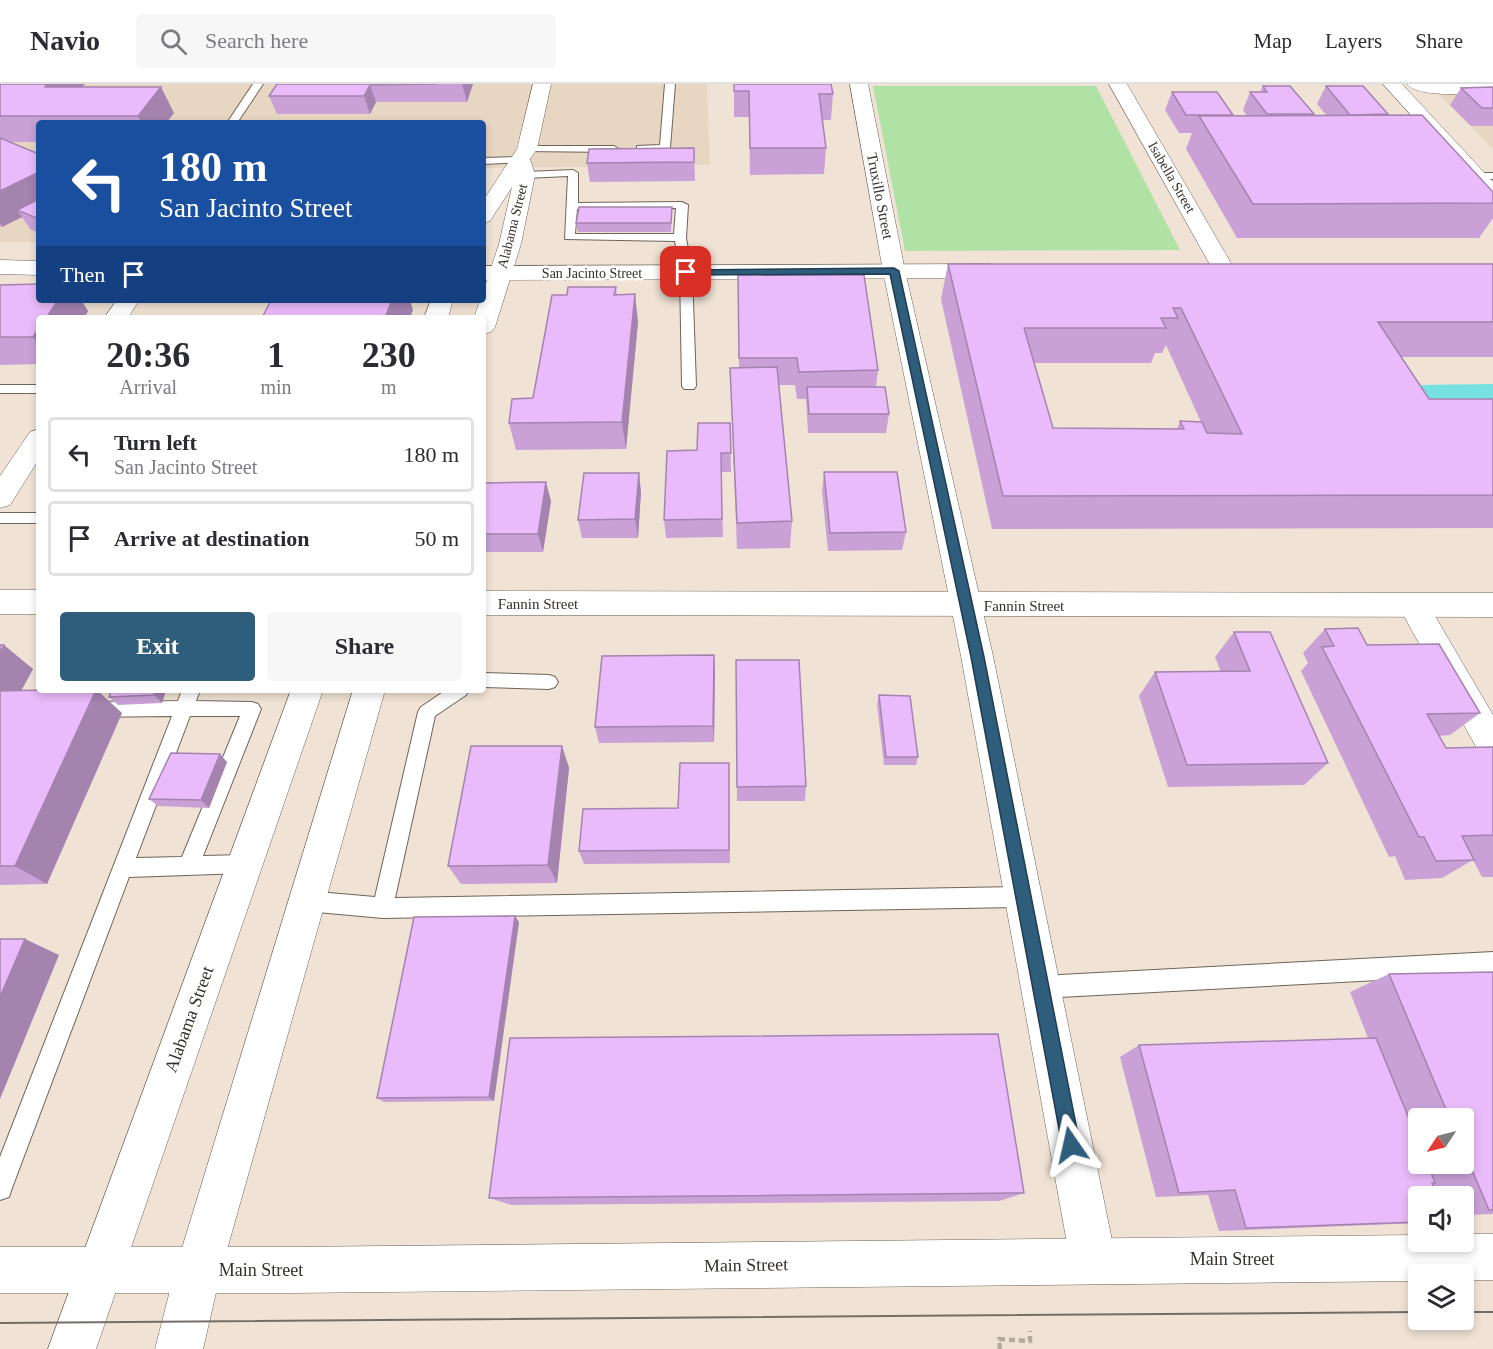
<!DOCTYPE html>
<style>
:root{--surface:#fff;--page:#f7f7f7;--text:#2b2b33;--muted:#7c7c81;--line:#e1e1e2;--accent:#2f5d7c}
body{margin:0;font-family:Georgia,serif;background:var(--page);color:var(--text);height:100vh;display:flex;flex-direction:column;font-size:22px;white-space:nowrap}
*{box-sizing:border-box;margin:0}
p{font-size:20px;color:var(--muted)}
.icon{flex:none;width:33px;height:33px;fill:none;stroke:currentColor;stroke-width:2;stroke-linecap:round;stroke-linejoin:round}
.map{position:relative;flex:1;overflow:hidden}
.details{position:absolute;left:36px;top:231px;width:450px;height:378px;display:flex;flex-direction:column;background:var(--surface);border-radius:6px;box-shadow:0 3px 9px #0003}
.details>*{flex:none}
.top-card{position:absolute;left:36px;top:36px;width:450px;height:183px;border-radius:6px;box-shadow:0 3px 9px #0003;background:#1a4fa0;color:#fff;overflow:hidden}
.needle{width:39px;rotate:235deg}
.tools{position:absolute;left:1408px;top:1024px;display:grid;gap:12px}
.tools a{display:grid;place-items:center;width:66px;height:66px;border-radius:6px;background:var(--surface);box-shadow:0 3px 9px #0003;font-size:30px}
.pin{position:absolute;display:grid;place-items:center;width:51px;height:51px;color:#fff;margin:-26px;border-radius:12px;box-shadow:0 3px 9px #0006}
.me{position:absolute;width:66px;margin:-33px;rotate:349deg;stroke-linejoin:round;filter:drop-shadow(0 0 4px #0008)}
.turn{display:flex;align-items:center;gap:21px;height:126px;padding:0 24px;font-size:27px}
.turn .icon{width:78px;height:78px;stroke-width:2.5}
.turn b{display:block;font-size:42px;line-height:51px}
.then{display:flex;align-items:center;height:57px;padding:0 24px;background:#0003;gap:12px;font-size:22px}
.eta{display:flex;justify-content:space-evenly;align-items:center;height:102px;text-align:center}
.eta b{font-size:36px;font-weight:700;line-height:42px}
.primary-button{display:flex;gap:12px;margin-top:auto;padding:12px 24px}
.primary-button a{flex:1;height:69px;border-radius:6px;background:var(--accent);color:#fff;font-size:24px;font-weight:700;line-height:69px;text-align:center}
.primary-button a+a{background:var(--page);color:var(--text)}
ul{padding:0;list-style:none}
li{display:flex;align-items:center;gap:18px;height:75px;margin:0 12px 9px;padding:0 12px;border:3px solid var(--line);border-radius:6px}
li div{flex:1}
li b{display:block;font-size:22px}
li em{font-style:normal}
header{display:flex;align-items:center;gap:36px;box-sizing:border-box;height:84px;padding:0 30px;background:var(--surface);border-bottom:2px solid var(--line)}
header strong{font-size:28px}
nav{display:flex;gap:33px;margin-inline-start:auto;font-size:21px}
.search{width:420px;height:54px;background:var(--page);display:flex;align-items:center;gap:15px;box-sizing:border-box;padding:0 21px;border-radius:6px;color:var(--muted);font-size:22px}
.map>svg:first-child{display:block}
</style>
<header>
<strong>Navio</strong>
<div class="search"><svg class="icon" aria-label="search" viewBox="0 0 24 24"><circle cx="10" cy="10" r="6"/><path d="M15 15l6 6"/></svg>Search here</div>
<nav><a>Map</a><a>Layers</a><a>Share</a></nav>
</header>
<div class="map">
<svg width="1493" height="1265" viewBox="0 0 1493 1265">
<rect width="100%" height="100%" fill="#f0e3d5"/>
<g fill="#e7d6c2">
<polygon points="0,0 707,0 710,81 483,84 483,39 39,39 39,158 0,158"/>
<polygon points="1428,0 1493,0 1493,65"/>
</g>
<polygon fill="#b0e2a6" points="873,2 1096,2 1180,166 905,167"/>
<polygon fill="#77e1e2" points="1493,300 1493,329 1434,329 1414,301"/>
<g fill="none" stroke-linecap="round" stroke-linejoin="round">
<g stroke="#6f6458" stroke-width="2">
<g id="service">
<polygon points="253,0 263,0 237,39 227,39"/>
<polygon points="665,0 675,0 670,64 665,67 637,66 637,62 660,61"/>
<polygon points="527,62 614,62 619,65 614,68 523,67 522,65"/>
<polygon points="521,73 526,76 525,78 483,80 483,74"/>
<path d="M573 86 578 89V119L682 118 688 121 686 154 692 188 696 302 694 305H684L682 302 680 188 675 157 565 155 568 92 525 94 520 91 525 88ZM676 124 674 150H575L577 125Z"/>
<polygon points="1477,89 1493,89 1493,95 1473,94 1473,90"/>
<rect x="0" y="301" width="39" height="8"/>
<rect x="0" y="429" width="39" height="10"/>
<polygon points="483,589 549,591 555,593 558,598 555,603 549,605 483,603"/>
<path d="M77 606H95L90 618 178 617 182 606H200L196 617 252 618 258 620 261 625 203 772 244 771 251 773 254 780 251 787 244 789 129 793 12 1104 9 1113 0 1116V1073L172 632 78 633 72 631 69 626ZM190 632H240L182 773 136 774Z"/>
<polygon points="446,606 469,606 466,611 435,632 395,814 1023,803 1030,806 1033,813 1030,820 1023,823 383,834 306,827 299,824 296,817 299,810 306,807 375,813 418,628 421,623"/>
<polygon points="1493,868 1493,890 1041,914 1033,911 1030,903 1033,895 1041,892"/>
</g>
</g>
<g stroke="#6f6458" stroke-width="1">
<g id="minor">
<polygon points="850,0 868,0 905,187 993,572 1116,1176 1109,1192 1093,1199 1077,1192 1070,1176 961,572 883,187"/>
<polygon points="1383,0 1402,0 1493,98 1493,116 1486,114"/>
<path d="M1407 0H1493V8C1474 9 1419 15 1407 0Z"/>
<polygon points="117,216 139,216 128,234 104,234"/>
<polygon points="39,345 39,375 10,421 0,424 0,392 30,348"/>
<polygon points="1414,511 1425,515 1493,631 1493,676 1481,672 1399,523 1403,515"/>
</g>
</g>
<g stroke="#6f6458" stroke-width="1">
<g id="tertiary">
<polygon points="533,0 551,0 537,65 530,75 535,91 521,160 495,243 491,248 483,250 483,234 474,234 480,216 483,216 483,208 499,160 512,103 490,137 483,139 483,117 517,65"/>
<polygon points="1109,0 1127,0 1235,186 1232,191 1224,193 1216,191 1213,186"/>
<polygon points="431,216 453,216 448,234 424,234"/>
<polygon points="291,606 323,606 96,1265 48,1265"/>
<polygon points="353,606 385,606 221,1187 203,1265 155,1265 175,1187"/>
</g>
</g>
<g stroke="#6f6458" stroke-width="1">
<polygon id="secondary" points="1464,1150 1493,1150 1493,1196 1464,1196 1464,1191 1419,1191 1419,1197 290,1209 0,1209 0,1163 290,1163 1419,1151 1419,1158 1464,1158"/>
</g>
<g stroke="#6f6458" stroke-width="1">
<g id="primary">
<polygon points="0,176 39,177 39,191 0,190"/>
<polygon points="990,180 998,182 1001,187 998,192 990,194 483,196 483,182"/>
<rect x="0" y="506" width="39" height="24"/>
<polygon points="483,507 1493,509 1493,533 483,531"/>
</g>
</g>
<polyline stroke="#b3a99e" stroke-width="4.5" stroke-dasharray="6 4" stroke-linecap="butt" points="1000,1265 999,1255 1030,1257 1030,1247"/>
<use href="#service" fill="#fff" fill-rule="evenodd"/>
<use href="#minor" fill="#fff" fill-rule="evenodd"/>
<use href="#tertiary" fill="#fff" fill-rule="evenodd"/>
<use href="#secondary" fill="#fff" fill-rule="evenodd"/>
<use href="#primary" fill="#fff" fill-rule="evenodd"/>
<g stroke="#746d65" stroke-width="2">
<polyline points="1464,1228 1493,1228"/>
<polyline points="0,1239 1419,1228"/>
</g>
</g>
<g fill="#c9a1d7" fill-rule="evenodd">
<polygon points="0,0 83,3 174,29 166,39 39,39 39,58 10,58 39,70 39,149 30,145 22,133 2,143 0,142"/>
<polygon points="277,0 473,0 467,18 376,18 370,30 277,30 269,12"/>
<polygon points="734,0 833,10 831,36 822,36 826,64 824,90 750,91 749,33 734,33"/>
<polygon points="1263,2 1314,30 1313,32 1327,32 1317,20 1326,2 1388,30 1388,32 1493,108 1493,134 1479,154 1237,154 1186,65 1192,49 1179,49 1165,26 1172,8 1233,31 1232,32 1247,32 1243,26 1250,8 1260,8"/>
<polygon points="1493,3 1493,42 1471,42 1450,21 1461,4"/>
<polygon points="694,64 695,97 590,98 587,79"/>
<polygon points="672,123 672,132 671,148 578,148 576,139"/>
<path d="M948 180H1493V273H1401L1429 315H1493V444L992 445 941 215ZM1166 261 1201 338 1180 337 1177 345 1053 344 1034 279H1151L1155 269H1162Z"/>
<polygon points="738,191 878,286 876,303 889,330 886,349 808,349 806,315 797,315 795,301 779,301 792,437 790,464 737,465 730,284 739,284"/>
<polygon points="0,201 39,216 81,216 88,227 84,234 39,234 39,280 0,281"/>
<polygon points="616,203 617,211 638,238 626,365 516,366 509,339 533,314"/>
<polygon points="730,339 731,388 721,388 723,453 666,454 664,436 697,366"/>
<polygon points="824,388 906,448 902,466 828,467 822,407"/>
<polygon points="483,399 551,417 543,468 483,468"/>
<polygon points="641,408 638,454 582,454 578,436"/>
<polygon points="1325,545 1367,561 1480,629 1450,651 1439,652 1446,664 1493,663 1493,793 1482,793 1473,776 1442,794 1405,796 1395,772 1389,773 1301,587 1308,579 1303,569"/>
<polygon points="1234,548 1328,679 1304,701 1168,703 1139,612 1155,588 1221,588 1215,573"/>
<polygon points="0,561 33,585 21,606 122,629 47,800 0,801"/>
<polygon points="714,571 715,588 714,658 599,659 595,643"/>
<polygon points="736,576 806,702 805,717 737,717"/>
<polygon points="112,606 166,606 162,619 118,621 109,613"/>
<polygon points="879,611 918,673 916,681 884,681 877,620"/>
<polygon points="562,662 569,684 557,799 461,800 448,782"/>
<polygon points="227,678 209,724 158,722 149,715"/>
<polygon points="729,679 730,779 584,780 579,767 678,724"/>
<polygon points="519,838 494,1017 384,1018 377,1014"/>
<path d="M1493 888V1130L1464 1131V1113H1419V1139L1219 1147 1208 1111 1156 1113 1120 973 1139 961 1368 954 1350 908 1389 890ZM1419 1035H1464V1080H1419Z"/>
<polygon points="1024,1109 999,1117 512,1121 489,1114"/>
</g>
<g fill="#a483af">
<polygon points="47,0 85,0 60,29 45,3"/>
<polygon points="462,0 473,0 467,18"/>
<polygon points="370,1 376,18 370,30 364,12"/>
<polygon points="161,3 174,29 166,39 142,39 138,32"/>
<polygon points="39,88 39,124 17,126 22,133 2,143 0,139 0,107"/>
<polygon points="635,210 638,238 626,365 622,338"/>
<polygon points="58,216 81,216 88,227 84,234 46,234"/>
<polygon points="392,216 410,216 413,226 410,234 385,234"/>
<polygon points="39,244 39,260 33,253"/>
<polygon points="639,389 641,408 638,454 635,435"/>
<polygon points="546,398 551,417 543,468 538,450"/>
<polygon points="4,561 33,585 0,646 0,569"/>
<polygon points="714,571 715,588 714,658 713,642"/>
<polygon points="96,606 97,606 122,629 47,800 15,782"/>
<polygon points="155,606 166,606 162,619 154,611"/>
<polygon points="562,662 569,684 557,799 548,781"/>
<polygon points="220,670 227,678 209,724 201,716"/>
<polygon points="515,832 519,838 494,1017 489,1013"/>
<polygon points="25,855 59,871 0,1015 0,913"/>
</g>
<g fill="#eabbfa" stroke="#a483af" stroke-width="1.5" fill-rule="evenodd">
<polygon points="0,0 47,0 45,3 161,3 138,32 0,32"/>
<polygon points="277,0 437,0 370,1 364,12 269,12"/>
<polygon points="734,0 831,0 833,10 819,10 826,64 750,64 749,7 734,7"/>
<polygon points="1263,2 1290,2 1314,30 1267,30 1250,8 1267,8"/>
<polygon points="1326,2 1363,2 1388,30 1350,31"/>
<polygon points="1493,3 1493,24 1482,24 1461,4"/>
<polygon points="1172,8 1217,8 1233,31 1186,31"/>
<polygon points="1422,31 1493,108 1493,119 1253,120 1199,32"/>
<polygon points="0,54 39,70 39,88 0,107"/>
<polygon points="694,64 694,78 587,79 589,65"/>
<polygon points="39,115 39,135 17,126"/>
<polygon points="579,123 672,123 671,139 576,139"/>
<path d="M948 180H1493V238H1378L1429 315H1493V411L1003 412ZM1173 224H1181L1242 350 1207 349 1202 338 1180 337 1184 345 1053 344 1024 244H1166L1161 234H1178Z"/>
<polygon points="738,191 864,191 878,286 799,288 797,274 739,274"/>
<polygon points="39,200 39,216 58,216 46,234 39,234 39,244 33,253 0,253 0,201"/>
<polygon points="568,203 616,203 614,211 635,210 622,338 509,339 512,315 533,314 552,211 567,211"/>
<polygon points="271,216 392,216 385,234 262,234"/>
<polygon points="777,283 792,437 737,439 730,284"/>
<polygon points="807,303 885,303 889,330 809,330"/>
<polygon points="698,339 730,339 731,369 721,369 722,435 664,436 667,367 697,366"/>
<polygon points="824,388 897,388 906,448 830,449"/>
<polygon points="584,389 639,389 635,435 578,436"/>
<polygon points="546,398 538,450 483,450 483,399"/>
<polygon points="1358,544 1367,561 1439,560 1480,629 1427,630 1446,664 1493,663 1493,751 1462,752 1474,776 1436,777 1424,753 1419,753 1322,563 1334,562 1325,545"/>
<polygon points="1234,548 1270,548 1328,679 1187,681 1155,588 1250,587"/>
<polygon points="0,561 4,561 0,569"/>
<polygon points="714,571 713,642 595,643 602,572"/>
<polygon points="736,576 799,576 806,702 737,703"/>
<polygon points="47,606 96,606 15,782 0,782 0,607"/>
<polygon points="112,606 155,606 154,611 109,613"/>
<polygon points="879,611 910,612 918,673 886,673"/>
<polygon points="471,662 562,662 548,781 448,782"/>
<polygon points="171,669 220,670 201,716 149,715"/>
<polygon points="680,679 729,679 729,766 579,767 583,725 678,724"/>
<polygon points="515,832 489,1013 377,1014 414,833"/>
<polygon points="0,855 25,855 0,913"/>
<polygon points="1493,888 1493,1126 1489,1126 1464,1067 1464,1035 1450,1035 1389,890"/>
<polygon points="998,950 1024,1109 489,1114 510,954"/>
<polygon points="1376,954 1419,1059 1419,1080 1428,1080 1435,1099 1432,1099 1438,1113 1419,1113 1419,1138 1246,1144 1235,1106 1179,1109 1139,961"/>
</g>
<polygon fill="#2f5d7c" stroke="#1f3c51" stroke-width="1.5" points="894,184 899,187 984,573 1080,1061 1078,1067 1071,1070 1065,1067 1062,1061 971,573 890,190 686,191 681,188 686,186"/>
<g text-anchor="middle" stroke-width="5" stroke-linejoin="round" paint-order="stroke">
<g font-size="14" fill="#35302b" stroke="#fff">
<text transform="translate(1172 93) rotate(60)" y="5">Isabella Street</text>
<text transform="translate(512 142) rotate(-76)" y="5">Alabama Street</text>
<text x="592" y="194">San Jacinto Street</text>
</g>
<g font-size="15" fill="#35302b" stroke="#fff">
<text transform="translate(880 112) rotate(79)" y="5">Truxillo Street</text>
<text x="538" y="525">Fannin Street</text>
<text x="1024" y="527">Fannin Street</text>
</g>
<g font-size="18" fill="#35302b" stroke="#fff">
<text transform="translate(189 935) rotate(-70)" y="6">Alabama Street</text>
<text x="1232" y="1181">Main Street</text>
<text transform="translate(746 1181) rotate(-1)" y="6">Main Street</text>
<text x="261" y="1192">Main Street</text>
</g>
</g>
</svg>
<div class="tools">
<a><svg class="needle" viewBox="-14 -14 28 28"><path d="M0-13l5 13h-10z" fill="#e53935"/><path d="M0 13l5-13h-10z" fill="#7c7c81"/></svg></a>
<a><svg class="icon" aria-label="sound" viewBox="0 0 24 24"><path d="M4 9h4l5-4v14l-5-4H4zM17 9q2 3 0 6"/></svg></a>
<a><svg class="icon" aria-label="layers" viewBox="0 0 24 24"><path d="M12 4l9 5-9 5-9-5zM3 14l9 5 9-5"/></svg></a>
</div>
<div class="pin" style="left:686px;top:188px;background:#d93025"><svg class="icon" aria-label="arrive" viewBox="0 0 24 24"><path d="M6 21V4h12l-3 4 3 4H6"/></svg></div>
<svg class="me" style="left:1071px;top:1061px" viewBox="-20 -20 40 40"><path d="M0-17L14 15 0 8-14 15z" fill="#2f5d7c" stroke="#fff" stroke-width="4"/></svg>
<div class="top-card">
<div class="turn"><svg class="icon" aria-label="left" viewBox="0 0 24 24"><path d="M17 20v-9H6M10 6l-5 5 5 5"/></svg><div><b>180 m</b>San Jacinto Street</div></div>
<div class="then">Then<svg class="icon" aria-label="arrive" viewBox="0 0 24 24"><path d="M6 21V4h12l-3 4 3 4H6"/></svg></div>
</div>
<section class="details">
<div class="eta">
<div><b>20:36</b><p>Arrival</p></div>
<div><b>1</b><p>min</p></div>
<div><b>230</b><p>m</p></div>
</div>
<ul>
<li><svg class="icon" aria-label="left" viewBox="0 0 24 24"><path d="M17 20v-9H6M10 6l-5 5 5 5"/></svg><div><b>Turn left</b><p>San Jacinto Street</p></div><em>180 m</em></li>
<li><svg class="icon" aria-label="arrive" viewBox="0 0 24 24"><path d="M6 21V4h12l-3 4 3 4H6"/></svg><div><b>Arrive at destination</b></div><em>50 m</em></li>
</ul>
<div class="primary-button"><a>Exit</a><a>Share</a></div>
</section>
</div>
